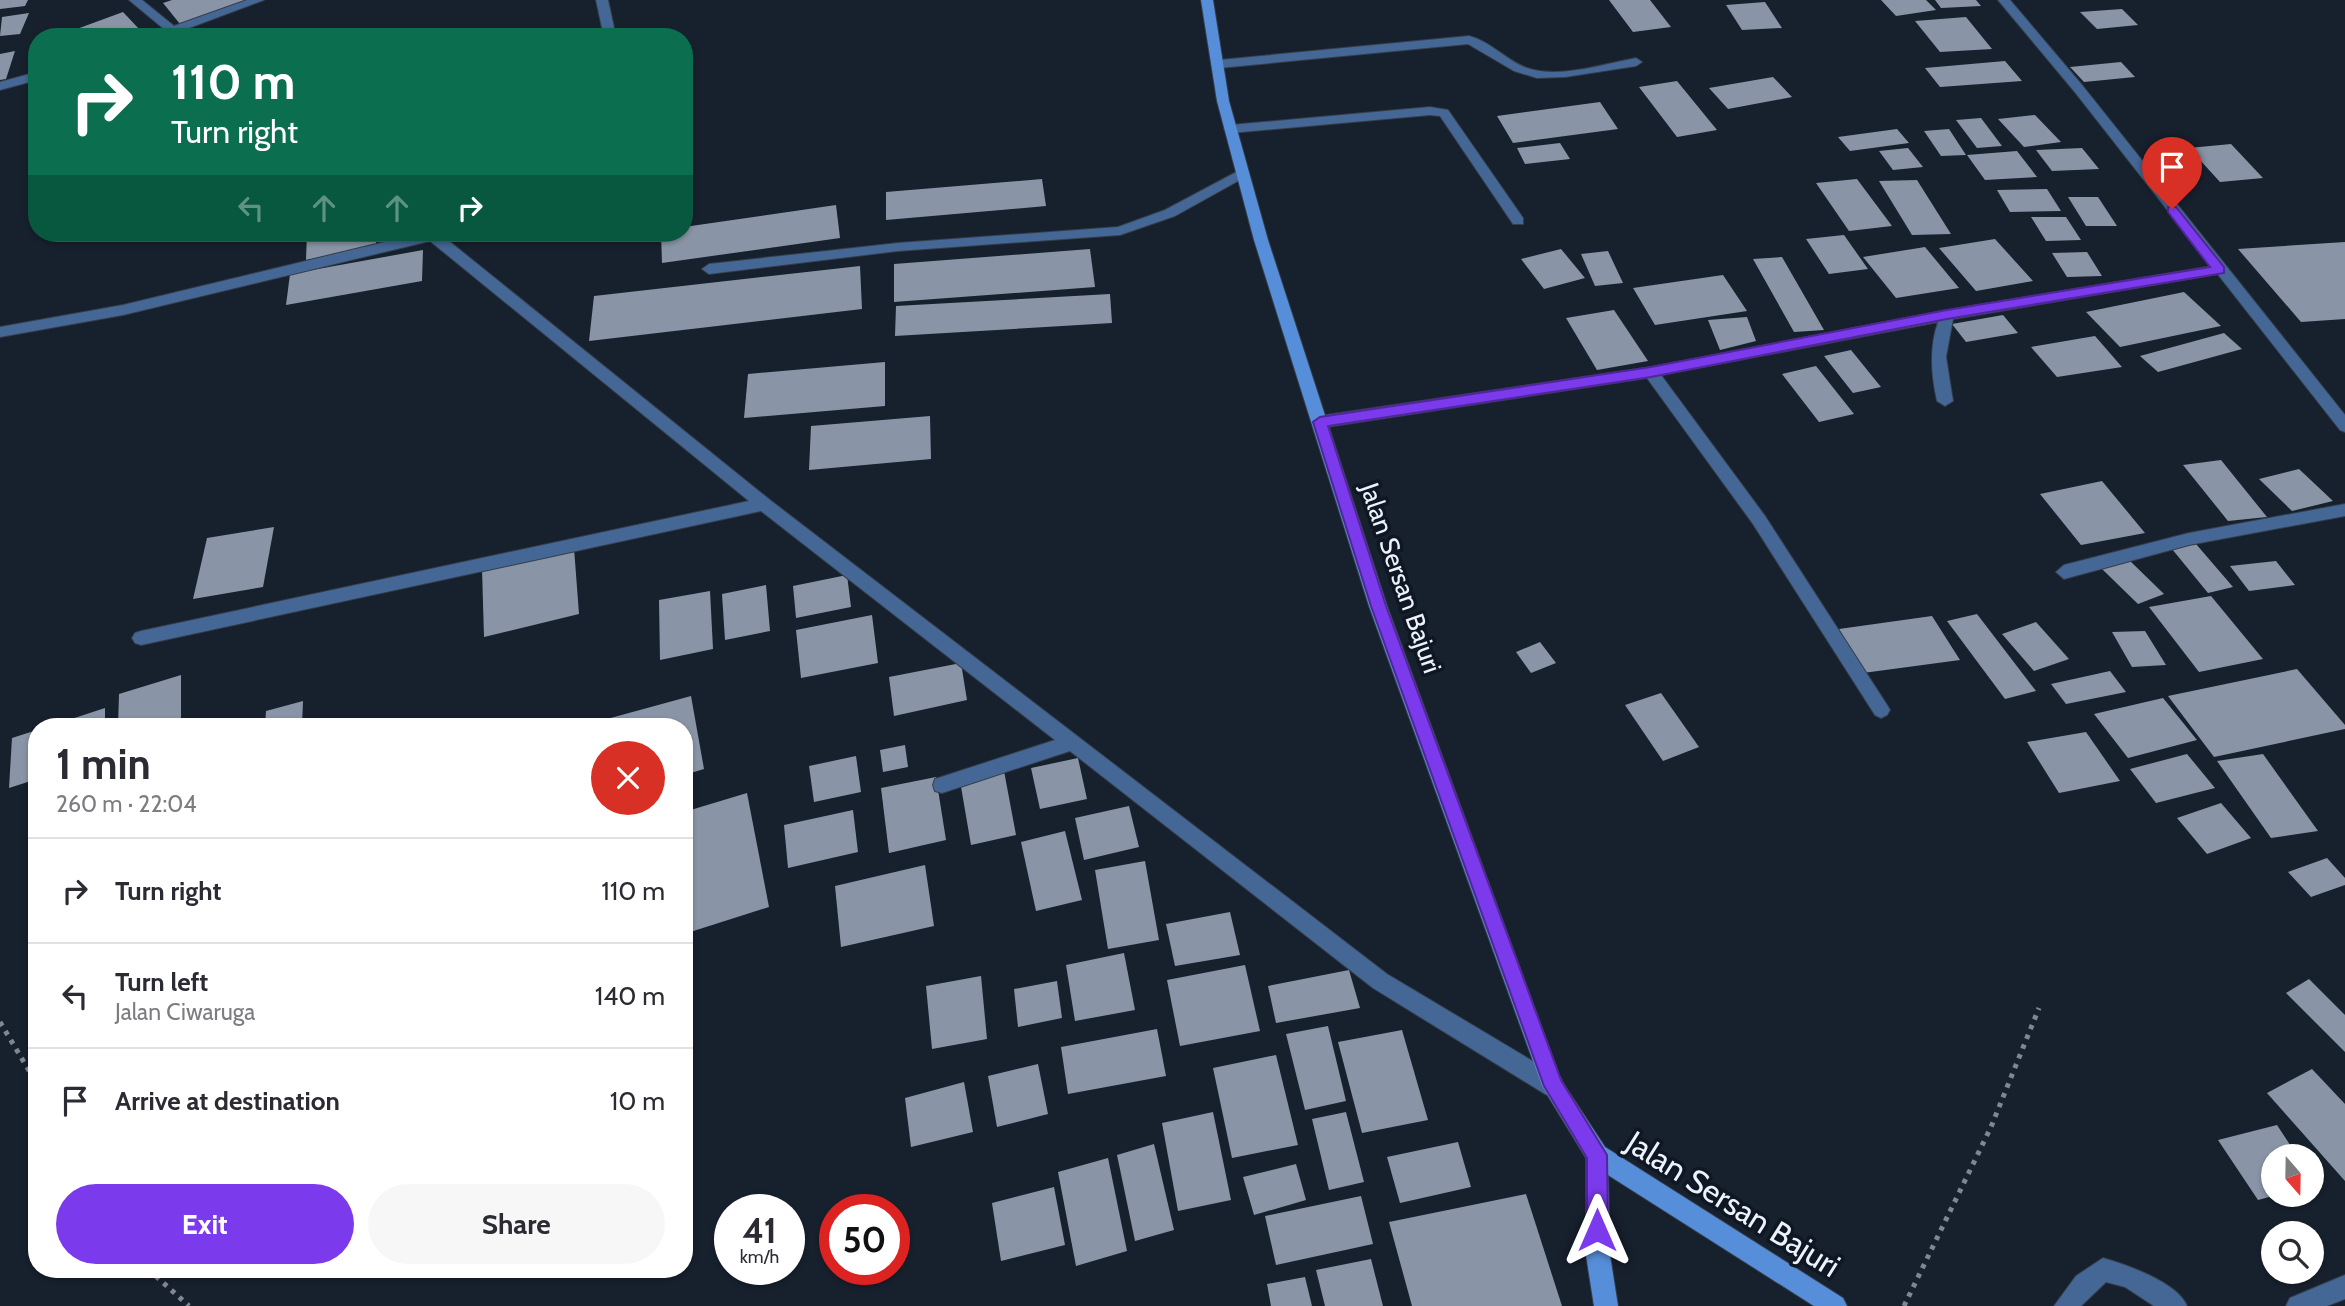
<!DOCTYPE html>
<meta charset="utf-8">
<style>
:root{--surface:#fff;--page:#f7f7f7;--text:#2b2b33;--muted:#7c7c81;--line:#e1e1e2;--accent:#7c3aed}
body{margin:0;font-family:Cabin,sans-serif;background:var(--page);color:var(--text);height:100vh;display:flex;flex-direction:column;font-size:26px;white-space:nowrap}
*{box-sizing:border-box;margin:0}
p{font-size:23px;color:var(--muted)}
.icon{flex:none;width:38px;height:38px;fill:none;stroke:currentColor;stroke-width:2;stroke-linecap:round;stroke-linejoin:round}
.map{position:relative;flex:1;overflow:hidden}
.details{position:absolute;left:28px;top:718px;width:665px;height:560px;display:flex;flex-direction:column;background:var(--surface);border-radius:28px;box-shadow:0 2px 5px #0004}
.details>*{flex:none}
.guide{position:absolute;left:28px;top:28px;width:665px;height:214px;border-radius:28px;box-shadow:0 2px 5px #0004;background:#0b6e4f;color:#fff;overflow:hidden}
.needle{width:46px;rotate:160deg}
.controls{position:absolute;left:2261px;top:1144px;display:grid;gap:14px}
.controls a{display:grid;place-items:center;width:63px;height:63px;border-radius:50%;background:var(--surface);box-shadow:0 2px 5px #0004;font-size:35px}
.speed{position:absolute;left:714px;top:1194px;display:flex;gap:14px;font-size:35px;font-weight:700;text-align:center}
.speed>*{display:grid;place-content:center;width:91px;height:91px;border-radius:50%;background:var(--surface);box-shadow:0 2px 5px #0004;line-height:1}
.speed small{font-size:18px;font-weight:400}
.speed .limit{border:10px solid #d22;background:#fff;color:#111}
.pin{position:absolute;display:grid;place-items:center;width:60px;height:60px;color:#fff;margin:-72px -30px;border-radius:50% 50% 50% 0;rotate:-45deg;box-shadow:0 0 7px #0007}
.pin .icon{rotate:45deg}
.me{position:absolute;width:77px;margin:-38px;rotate:0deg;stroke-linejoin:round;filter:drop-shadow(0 0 5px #0008)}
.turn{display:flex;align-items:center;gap:24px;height:147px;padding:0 28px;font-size:32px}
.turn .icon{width:91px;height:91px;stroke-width:2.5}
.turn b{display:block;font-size:49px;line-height:60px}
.lanes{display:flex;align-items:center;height:66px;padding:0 28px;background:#0003;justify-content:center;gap:35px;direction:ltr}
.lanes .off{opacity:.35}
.round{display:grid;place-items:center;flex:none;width:74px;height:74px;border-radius:37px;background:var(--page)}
.overview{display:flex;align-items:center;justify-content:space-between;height:119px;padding:0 28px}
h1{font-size:42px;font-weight:700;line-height:52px}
.primary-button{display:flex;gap:14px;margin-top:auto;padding:14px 28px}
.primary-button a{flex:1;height:80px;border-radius:42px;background:var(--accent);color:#fff;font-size:28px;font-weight:700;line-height:80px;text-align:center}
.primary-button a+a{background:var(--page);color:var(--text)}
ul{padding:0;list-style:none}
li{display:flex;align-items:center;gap:21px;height:105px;padding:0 28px;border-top:2px solid var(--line)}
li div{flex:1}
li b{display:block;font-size:26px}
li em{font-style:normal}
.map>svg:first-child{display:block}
</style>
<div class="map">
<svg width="2345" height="1306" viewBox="0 0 2345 1306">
<rect width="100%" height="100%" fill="#17202d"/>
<g fill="#8995a6">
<polygon points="0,0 28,0 25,6 0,9"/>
<polygon points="172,0 248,0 180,24 163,3"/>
<polygon points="1609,0 1650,0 1671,27 1633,32"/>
<polygon points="1881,0 1926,0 1936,10 1896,16"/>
<polygon points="1935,0 1976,0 1981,6 1941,8"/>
<polygon points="1765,2 1782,28 1742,30 1726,5"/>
<polygon points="2122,9 2138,25 2097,29 2080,12"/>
<polygon points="123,12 140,30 122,37 55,37"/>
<polygon points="29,13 20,34 0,36 2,17"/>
<polygon points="1966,17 1992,49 1940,52 1915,21"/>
<polygon points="15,51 6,79 0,80 0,54"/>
<polygon points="2005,61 2022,81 1940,87 1925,68"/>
<polygon points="2121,62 2135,77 2084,82 2070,67"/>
<polygon points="1773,77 1792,97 1728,109 1709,88"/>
<polygon points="1677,81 1717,130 1677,137 1639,87"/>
<polygon points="1600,102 1618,129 1513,143 1497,116"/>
<polygon points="2035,115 2061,142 2024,147 1998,119"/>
<polygon points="1981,118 2002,146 1977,148 1956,120"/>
<polygon points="1897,129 1909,143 1850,151 1838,137"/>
<polygon points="1949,129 1966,155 1941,156 1924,131"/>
<polygon points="1560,143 1570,159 1525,164 1517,148"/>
<polygon points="2231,144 2263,178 2220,182 2189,148"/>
<polygon points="1908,148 1923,167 1893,170 1879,151"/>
<polygon points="2082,148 2099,169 2052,171 2036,150"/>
<polygon points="2017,151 2037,177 1985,180 1967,155"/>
<polygon points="1042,179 1046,206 886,220 886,192"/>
<polygon points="1857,179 1892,226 1849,231 1816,183"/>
<polygon points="1917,180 1951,234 1912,235 1879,181"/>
<polygon points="2047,189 2061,211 2010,212 1997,190"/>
<polygon points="2068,197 2098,197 2117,226 2086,226"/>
<polygon points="836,205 840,238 662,263 661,233 684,233 684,227"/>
<polygon points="2031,217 2066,217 2081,240 2046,241"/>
<polygon points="307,233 376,233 376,246 306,260"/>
<polygon points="1844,235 1868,269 1829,274 1806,239"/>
<polygon points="1995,239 2033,281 1976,291 1939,248"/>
<polygon points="2345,242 2345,319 2301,322 2238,249"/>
<polygon points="1925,247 1959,288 1896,298 1863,257"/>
<polygon points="1090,249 1095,287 894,302 894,264"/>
<polygon points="1561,249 1585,278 1544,289 1521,259"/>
<polygon points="423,250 422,281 286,305 290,274"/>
<polygon points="1608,251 1623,283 1595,286 1581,254"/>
<polygon points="2087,252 2102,276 2067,277 2052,253"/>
<polygon points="1782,257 1824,330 1794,332 1753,259"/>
<polygon points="860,266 862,309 589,341 594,296"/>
<polygon points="1723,275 1747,311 1655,325 1633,288"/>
<polygon points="2184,292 2221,326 2120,347 2086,312"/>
<polygon points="1110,294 1112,323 895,336 896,306"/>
<polygon points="1614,310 1648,361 1597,370 1566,318"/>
<polygon points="2003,315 2018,333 1966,342 1952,324"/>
<polygon points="1747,317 1756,341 1720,350 1708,320"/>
<polygon points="2224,333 2242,349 2158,372 2140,356"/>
<polygon points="2095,336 2122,367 2057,377 2031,347"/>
<polygon points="1851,350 1881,387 1853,393 1824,356"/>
<polygon points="885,362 885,406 744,418 748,374"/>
<polygon points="1816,366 1854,414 1819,422 1782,374"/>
<polygon points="930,416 931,459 809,470 811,426"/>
<polygon points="2221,460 2267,517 2228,521 2183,465"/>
<polygon points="2299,469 2333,501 2292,511 2259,479"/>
<polygon points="2102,481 2145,533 2081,545 2040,494"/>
<polygon points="274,527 263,587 193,599 207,538"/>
<polygon points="2196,544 2233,587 2208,593 2172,549"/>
<polygon points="574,548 579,614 484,637 482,569"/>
<polygon points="2127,558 2164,594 2138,604 2101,568"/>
<polygon points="2276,561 2295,585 2249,591 2230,566"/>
<polygon points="847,575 851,607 796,618 793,586"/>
<polygon points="766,585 770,631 725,640 722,594"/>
<polygon points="710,591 713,649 660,660 659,600"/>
<polygon points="2211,596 2263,659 2199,672 2149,607"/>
<polygon points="1977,614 2036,691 2005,699 1947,621"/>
<polygon points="872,615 878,663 801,678 796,630"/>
<polygon points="1932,616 1960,660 1863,673 1839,629"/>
<polygon points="2036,622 2069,659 2034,671 2002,634"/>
<polygon points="2145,631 2166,665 2132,667 2112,632"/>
<polygon points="1540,642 1556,663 1531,673 1516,652"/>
<polygon points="961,663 967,700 894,716 889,677"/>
<polygon points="2297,669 2345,725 2345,729 2214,757 2168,696"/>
<polygon points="2110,671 2126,692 2066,704 2051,684"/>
<polygon points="181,675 181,726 118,726 119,694"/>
<polygon points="1661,693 1699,747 1663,761 1625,705"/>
<polygon points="691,696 704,769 684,775 684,726 596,726 596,722"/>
<polygon points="2163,698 2197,740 2128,758 2094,714"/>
<polygon points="303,701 302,726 265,726 266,711"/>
<polygon points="105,708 105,726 50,726"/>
<polygon points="37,730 37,779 9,788 12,738"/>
<polygon points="2086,732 2120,781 2059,793 2027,742"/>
<polygon points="905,745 908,767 883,772 880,750"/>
<polygon points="2187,754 2215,788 2156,803 2130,769"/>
<polygon points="2263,754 2318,831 2271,838 2217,761"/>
<polygon points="856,756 861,792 814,802 809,766"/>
<polygon points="1078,758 1087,799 1040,809 1031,768"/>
<polygon points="1004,771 1016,835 971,845 960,781"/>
<polygon points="936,777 946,840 889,853 881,788"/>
<polygon points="747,793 769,907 684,934 684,812"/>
<polygon points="2221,803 2251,838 2207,854 2177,818"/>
<polygon points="1129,806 1139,847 1084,860 1075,818"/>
<polygon points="853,810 858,852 788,868 784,825"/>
<polygon points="1065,831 1082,900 1036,911 1021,842"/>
<polygon points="2327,858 2345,878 2345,885 2311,897 2288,872"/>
<polygon points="1145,861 1159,940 1108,949 1095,870"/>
<polygon points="925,865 934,926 841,947 835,886"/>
<polygon points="1230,912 1240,955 1175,966 1166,924"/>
<polygon points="1124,953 1135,1010 1075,1021 1066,965"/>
<polygon points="1245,965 1260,1031 1180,1046 1167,980"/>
<polygon points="1349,970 1360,1008 1276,1023 1268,986"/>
<polygon points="981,976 987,1039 932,1049 926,986"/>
<polygon points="2309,979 2345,1015 2345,1052 2286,993"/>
<polygon points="1057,981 1062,1018 1018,1027 1014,989"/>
<polygon points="1328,1026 1346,1101 1305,1110 1286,1034"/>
<polygon points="1157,1029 1166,1076 1068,1094 1061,1047"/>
<polygon points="1402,1030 1428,1120 1362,1133 1338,1042"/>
<polygon points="1276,1055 1298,1145 1232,1158 1213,1068"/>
<polygon points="1038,1064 1048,1114 997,1127 988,1076"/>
<polygon points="2312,1069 2345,1104 2345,1181 2267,1093"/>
<polygon points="964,1082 973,1132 911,1147 905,1098"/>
<polygon points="1213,1112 1231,1200 1178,1211 1162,1123"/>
<polygon points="1346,1112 1364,1182 1329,1190 1312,1119"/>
<polygon points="2277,1125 2298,1157 2273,1157 2273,1196 2258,1200 2218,1140"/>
<polygon points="1458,1142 1471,1187 1400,1203 1387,1157"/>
<polygon points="1154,1144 1174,1230 1135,1241 1117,1155"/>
<polygon points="1108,1158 1127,1251 1076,1266 1058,1172"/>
<polygon points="1296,1164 1306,1200 1254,1215 1243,1177"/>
<polygon points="1054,1187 1065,1245 1001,1261 992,1203"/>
<polygon points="1526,1194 1562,1306 1412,1306 1389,1222"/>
<polygon points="1361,1196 1373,1244 1276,1265 1265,1216"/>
<polygon points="1371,1259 1383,1306 1325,1306 1316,1270"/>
<polygon points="1305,1277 1312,1306 1271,1306 1267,1284"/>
</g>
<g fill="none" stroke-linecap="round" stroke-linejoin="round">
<g stroke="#353e4a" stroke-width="2">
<polygon id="service" points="1430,107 1448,110 1523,218 1523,224 1513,224 1440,116 1430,115 1230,133 1224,129 1230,125"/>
</g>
<g stroke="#353e4a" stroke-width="2">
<g id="minor">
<polygon points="129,0 142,0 174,26 247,0 264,0 181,31 184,37 147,37 164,29"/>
<polygon points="596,0 608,0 616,37 604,37"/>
<path d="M1469 36C1492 42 1505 60 1527 68 1559 79 1604 64 1636 58L1642 62 1636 66 1565 77 1537 78 1514 71 1468 44 1219 68 1213 64 1219 60Z"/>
<polygon points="37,72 37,80 0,90 0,82"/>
<polygon points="1242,169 1249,173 1247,176 1175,216 1120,235 898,251 709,274 702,269 709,264 898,243 1118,227 1165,210"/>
<polygon points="422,233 439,233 770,500 1387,974 1561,1078 1564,1086 1561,1094 1553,1097 1545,1094 1373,988 1070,751 942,793 935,791 933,785 935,779 1055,740 761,511 141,645 135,643 132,638 135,633 141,631 749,501 430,241 123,315 0,337 0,327 123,305"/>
<path d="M2219 265 2224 267V273L1953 319 1946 357 1953 401 1945 406 1937 401C1931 374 1929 348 1938 322L1661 375 1765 516 1887 705 1890 710 1887 715 1881 718 1875 715 1753 524 1647 378 1320 428 1312 422 1320 416 1651 367 1947 310Z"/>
<polygon points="2345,504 2345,516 2189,545 2064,579 2056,572 2064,565 2189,533"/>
<path d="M2103 1258C2127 1265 2177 1282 2187 1306H2154L2125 1287 2106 1282 2081 1306H2054L2076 1276Z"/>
<polygon points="2345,1275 2345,1299 2327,1306 2286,1306 2290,1298"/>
</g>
</g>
<g stroke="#353e4a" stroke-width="2">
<polygon id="tertiary" points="1998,0 2010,0 2082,85 2345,415 2345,432 2340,430 2074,91"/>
</g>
<g stroke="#353e4a" stroke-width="2">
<polygon id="secondary" points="1201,0 1213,0 1229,101 1268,240 1387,606 1561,1080 1605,1147 1843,1298 1847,1306 1814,1306 1608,1175 1610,1255 1618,1306 1594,1306 1586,1255 1586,1158 1542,1086 1369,606 1254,240 1217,101"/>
</g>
<g stroke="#7f8792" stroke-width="5" stroke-dasharray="4.5 6" stroke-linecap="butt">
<polyline points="0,1022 37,1084"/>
<polyline points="148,1269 189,1306"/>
<polyline points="1904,1306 1991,1127 2039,1008"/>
</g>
<use href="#service" fill="#456795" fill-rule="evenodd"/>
<use href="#minor" fill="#456795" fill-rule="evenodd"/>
<use href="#tertiary" fill="#456795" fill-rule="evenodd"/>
<use href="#secondary" fill="#578ed9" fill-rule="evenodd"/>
</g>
<polygon fill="#7c3aed" stroke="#51269a" stroke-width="2" points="2168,207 2176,207 2224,267 2224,273 1947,319 1651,377 1328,426 1386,606 1561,1080 1607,1155 1608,1230 1605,1238 1597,1241 1590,1238 1587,1230 1587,1158 1544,1086 1371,606 1313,422 1320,417 1651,367 1947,310 2210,267 2168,212"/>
<g text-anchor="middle" stroke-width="7" stroke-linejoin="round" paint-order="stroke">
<g font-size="26" fill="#ecf3fc" stroke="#0e1723">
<text transform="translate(1401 578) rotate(71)" y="9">Jalan Sersan Bajuri</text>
</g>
<g font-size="32" fill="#ecf3fc" stroke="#0e1723">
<text transform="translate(1733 1204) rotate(32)" y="11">Jalan Sersan Bajuri</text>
</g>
</g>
</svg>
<div class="controls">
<a><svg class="needle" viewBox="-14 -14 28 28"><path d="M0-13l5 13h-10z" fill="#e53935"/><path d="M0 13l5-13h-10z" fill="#7c7c81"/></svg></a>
<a><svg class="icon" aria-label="search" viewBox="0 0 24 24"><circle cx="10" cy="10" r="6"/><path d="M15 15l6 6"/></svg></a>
</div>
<div class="speed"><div>41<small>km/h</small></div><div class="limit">50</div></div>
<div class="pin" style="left:2172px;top:209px;background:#d93025"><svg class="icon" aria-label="arrive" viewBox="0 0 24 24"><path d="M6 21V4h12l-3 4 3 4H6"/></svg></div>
<svg class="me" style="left:1597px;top:1230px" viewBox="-20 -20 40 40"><path d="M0-17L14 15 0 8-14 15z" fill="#7c3aed" stroke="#fff" stroke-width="4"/></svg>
<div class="guide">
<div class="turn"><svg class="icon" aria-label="right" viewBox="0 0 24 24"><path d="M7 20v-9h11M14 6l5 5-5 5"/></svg><div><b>110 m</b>Turn right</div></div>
<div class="lanes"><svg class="icon off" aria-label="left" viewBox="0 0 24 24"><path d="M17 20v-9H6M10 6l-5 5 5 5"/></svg><svg class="icon off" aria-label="ahead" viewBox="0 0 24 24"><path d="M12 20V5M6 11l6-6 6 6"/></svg><svg class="icon off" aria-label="ahead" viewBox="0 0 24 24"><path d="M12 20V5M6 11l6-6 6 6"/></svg><svg class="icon" aria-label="right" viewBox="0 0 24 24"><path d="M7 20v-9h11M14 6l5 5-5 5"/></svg></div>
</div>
<section class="details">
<div class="overview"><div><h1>1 min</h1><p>260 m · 22:04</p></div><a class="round" style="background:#d93025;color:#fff"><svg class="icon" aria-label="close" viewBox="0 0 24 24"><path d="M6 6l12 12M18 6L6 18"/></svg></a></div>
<ul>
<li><svg class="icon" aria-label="right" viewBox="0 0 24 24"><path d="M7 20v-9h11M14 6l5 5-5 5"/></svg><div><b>Turn right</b></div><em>110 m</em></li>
<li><svg class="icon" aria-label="left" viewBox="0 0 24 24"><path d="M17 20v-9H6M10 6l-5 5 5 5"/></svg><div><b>Turn left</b><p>Jalan Ciwaruga</p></div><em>140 m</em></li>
<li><svg class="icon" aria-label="arrive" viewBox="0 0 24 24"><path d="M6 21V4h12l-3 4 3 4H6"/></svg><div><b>Arrive at destination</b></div><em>10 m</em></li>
</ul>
<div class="primary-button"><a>Exit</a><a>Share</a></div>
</section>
</div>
